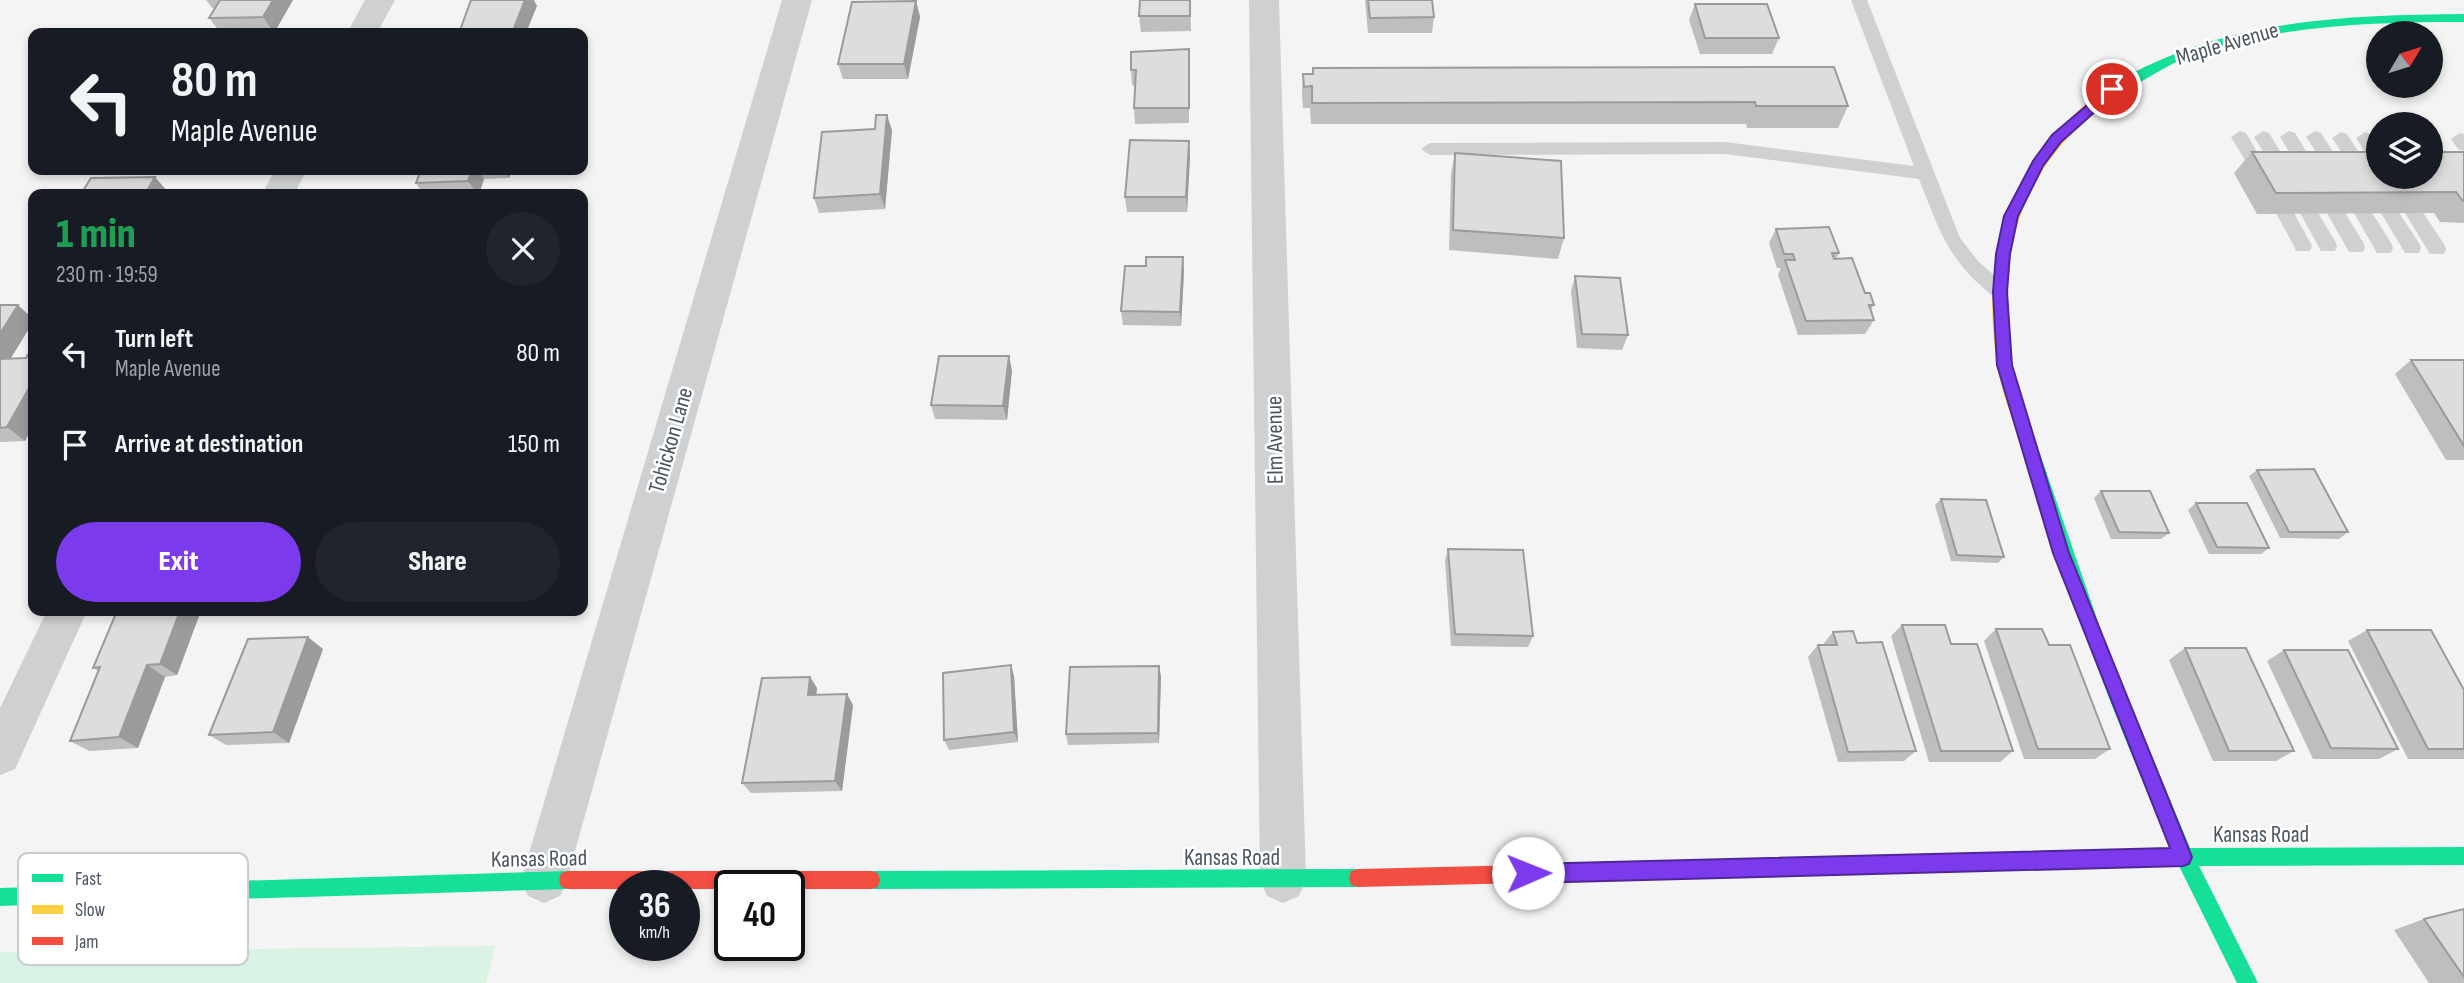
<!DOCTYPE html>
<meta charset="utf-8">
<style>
:root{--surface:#171b24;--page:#20242c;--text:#f1f3f6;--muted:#9ea1a6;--accent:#7c3aed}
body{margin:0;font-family:"Sofia Sans Condensed",sans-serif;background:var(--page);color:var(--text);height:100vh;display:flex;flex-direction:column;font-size:26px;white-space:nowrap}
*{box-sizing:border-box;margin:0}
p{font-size:23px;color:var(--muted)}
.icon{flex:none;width:38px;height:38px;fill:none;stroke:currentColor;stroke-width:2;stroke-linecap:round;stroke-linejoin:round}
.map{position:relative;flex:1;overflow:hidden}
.side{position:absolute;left:28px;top:189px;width:560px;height:427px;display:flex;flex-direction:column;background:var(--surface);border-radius:14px;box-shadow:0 4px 10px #0003}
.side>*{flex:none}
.top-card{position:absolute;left:28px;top:28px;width:560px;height:147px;border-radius:14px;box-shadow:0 4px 10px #0003;background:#171b24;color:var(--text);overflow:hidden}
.needle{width:46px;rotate:52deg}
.tools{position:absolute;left:2366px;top:21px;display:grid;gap:14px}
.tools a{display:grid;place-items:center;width:77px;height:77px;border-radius:50%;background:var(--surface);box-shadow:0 4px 10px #0003;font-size:35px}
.speed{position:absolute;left:609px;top:870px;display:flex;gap:14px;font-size:35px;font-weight:700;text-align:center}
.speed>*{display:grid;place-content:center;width:91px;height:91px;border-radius:50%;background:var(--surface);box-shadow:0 4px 10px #0003;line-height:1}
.speed small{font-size:18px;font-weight:400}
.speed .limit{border:4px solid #111;border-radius:10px;background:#fff;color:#111}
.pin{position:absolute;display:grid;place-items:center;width:60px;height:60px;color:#fff;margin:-30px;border:4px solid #fff;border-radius:50%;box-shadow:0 2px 7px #0007}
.me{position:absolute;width:77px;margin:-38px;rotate:89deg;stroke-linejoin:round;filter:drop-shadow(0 0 5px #0008)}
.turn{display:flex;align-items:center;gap:24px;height:147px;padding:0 28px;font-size:32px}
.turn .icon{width:91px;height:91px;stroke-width:2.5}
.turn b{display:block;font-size:49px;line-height:60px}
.round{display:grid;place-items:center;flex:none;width:74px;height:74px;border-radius:37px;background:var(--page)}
.head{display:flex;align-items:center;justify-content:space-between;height:119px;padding:0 28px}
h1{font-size:42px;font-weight:800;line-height:52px;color:#1e9e55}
.primary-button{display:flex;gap:14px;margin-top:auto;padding:14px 28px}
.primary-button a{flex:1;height:80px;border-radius:42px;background:var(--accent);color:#fff;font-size:28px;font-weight:800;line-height:80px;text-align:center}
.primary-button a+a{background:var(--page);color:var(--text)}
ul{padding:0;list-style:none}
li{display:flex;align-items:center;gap:21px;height:91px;padding:0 28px}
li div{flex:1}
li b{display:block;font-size:26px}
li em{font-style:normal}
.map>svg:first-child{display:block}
</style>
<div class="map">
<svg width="2464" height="983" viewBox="0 0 2464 983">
<rect width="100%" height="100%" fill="#f4f4f4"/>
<polygon fill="#d9f2e3" points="495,946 486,983 0,983 0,952"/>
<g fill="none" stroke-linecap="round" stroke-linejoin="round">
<g fill="#ced0d2" fill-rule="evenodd">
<path d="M1851 0H1867L1960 238 1978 261 2007 287 2009 292 2007 297C1994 301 1988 292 1979 284 1946 255 1935 219 1919 179L1725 154 1430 155 1421 149 1430 143 1725 142 1914 166Z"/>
<polygon points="2240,131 2246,133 2267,169 2270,173 2267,177 2255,177 2231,137"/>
<polygon points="2263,131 2269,133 2291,169 2294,173 2291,177 2279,177 2254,137"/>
<polygon points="2289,131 2295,133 2317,169 2320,173 2317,177 2305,177 2280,137"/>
<polygon points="2315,131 2321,133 2344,169 2347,173 2344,177 2332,177 2309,141 2306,137"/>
<polygon points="2341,132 2347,134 2370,169 2373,173 2370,177 2358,177 2335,142 2332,138"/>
<polygon points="2365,132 2371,134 2378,145 2378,165 2372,163 2356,138"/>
<polygon points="2460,133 2464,134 2464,151 2458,149 2451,139"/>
<polygon points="2285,206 2291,208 2294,213 2312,246 2310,251 2296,251 2294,246 2276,213 2279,208"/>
<polygon points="2309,206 2315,208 2335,241 2337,246 2335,251 2321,251 2300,213 2303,208"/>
<polygon points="2336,206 2342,208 2363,242 2365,247 2363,252 2349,252 2327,213 2330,208"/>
<polygon points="2363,206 2369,208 2391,243 2393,248 2391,253 2377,253 2354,213 2357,208"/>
<polygon points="2390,206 2396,208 2419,243 2421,248 2419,253 2405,253 2381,213 2384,208"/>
<polygon points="2414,206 2420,208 2444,244 2446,249 2444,254 2430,254 2408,218 2405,213 2408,208"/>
</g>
<g fill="#ced0d2" fill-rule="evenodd">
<polygon points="365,0 395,0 377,33 347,33"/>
<polygon points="782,0 812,0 567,880 560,896 544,903 528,896 521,880"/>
<polygon points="1249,0 1279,0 1306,880 1299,896 1283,903 1267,896 1260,880"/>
<polygon points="275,170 307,170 294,194 262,194"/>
<polygon points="47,611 87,611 15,769 0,775 0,708"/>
</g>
<g fill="#16e098" fill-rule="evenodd">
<path d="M2464 14V22C2374 22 2286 25 2200 52 2169 62 2144 82 2115 96 2109 99 2110 98 2105 97L2103 94C2115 80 2140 69 2158 61 2255 18 2359 15 2464 14Z"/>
<path d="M2029 439 2034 441 2037 445 2105 642 2190 848 2464 847V865L2199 866 2258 983H2237L2179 866 1926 873 1919 871 1917 864 1919 857 1926 855 2171 848C2114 717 2063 582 2021 445L2024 441Z"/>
<polygon points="1358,869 1365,871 1367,878 1365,885 1358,887 871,889 864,887 862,880 864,873 871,871"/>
<polygon points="568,871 575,873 577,880 575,887 568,889 0,906 0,888"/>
</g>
<g fill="#ffcf43" fill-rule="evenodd">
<path d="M2109 90 2113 91V97C2093 114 2072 131 2055 153 2005 215 1999 298 2013 373 2018 398 2029 421 2037 445L2034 449H2024L2021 445C2014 421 2003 398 1999 374 1982 288 1996 200 2057 134 2070 119 2089 96 2109 90Z"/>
<polygon points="1926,855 1933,857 1935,864 1933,871 1926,873 1524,883 1517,881 1515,874 1517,867 1524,865"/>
</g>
<g fill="#f24e42" fill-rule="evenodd">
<polygon points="1524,865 1531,867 1533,874 1531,881 1524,883 1358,887 1351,885 1349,878 1351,871 1358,869"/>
<polygon points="568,871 871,871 878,873 880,880 878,887 871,889 789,889 789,886 730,886 730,889 684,889 684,886 625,886 625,889 568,889 561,887 559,880 561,873"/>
</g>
</g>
<g fill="#bebebf">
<polygon points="206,0 293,0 274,33 221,33 209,18 214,10"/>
<polygon points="1190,0 1191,31 1141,32 1139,16"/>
<polygon points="1365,0 1432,0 1434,17 1432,33 1368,33"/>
<polygon points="916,1 920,17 908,79 843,79 838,64"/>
<polygon points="1695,4 1779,38 1772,54 1700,54 1689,20"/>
<polygon points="1189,49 1189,123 1135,124 1134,108 1135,86 1132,85 1131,70"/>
<polygon points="1313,68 1848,106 1838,128 1747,128 1746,124 1311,124 1310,108 1303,108 1302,95 1303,74 1313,74"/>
<polygon points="875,129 892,130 885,209 819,213 814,198"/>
<polygon points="1189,141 1190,156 1187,212 1127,212 1125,197"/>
<polygon points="2252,152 2464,152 2464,223 2440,222 2434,213 2257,214 2234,173"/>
<polygon points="1455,153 1564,238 1558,259 1449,250 1451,174"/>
<polygon points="421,170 512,170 509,178 484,179 479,194 423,194 416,183"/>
<polygon points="1776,229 1839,253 1836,259 1874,305 1870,311 1874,320 1865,334 1798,335 1778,275 1781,268 1777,268 1769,243"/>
<polygon points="1183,257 1184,272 1181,326 1123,325 1121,311 1146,266"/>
<polygon points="1575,276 1628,335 1622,350 1577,348 1571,291"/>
<polygon points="0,305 33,322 11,358 25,441 0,442"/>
<polygon points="2411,360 2464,360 2464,460 2446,460 2395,374"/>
<polygon points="1012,370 1007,420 935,419 931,405"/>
<polygon points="2257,470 2348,532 2339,539 2280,538 2249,476"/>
<polygon points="2101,491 2169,533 2161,539 2111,539 2094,498"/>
<polygon points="1941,499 2004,557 1998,563 1951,561 1935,505"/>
<polygon points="2196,503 2269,548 2261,554 2209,554 2188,510"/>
<polygon points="1448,549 1533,636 1528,647 1451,646 1445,561"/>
<polygon points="117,611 192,611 199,616 177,675 165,677 138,748 89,751 70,741 98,671 93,668"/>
<polygon points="1902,625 1951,644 2013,751 2000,762 1929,762 1891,636"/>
<polygon points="1996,629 2049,645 2110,749 2095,759 2024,759 1984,641"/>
<polygon points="2367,630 2464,690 2464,759 2408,759 2348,641"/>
<polygon points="1833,632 1857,643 1916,751 1904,761 1838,762 1808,657 1818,645 1824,645 1824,643"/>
<polygon points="2185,648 2294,751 2276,761 2213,761 2169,660"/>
<polygon points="323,649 289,743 226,745 209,735"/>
<polygon points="2284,650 2398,749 2379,759 2313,759 2267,661"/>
<polygon points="1159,666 1161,677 1159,743 1068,745 1066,734"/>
<polygon points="1014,676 1018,742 949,750 944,740"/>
<polygon points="810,677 817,688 816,695 853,705 842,791 751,793 742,783"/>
<polygon points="2464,909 2464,983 2429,983 2394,930 2424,919"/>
</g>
<g fill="#9b9b9b">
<polygon points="273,0 293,0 274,33 263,17"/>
<polygon points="525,0 534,0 537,6 526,33 512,33"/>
<polygon points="916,1 920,17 908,79 904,64"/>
<polygon points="887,115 892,130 885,209 880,194"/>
<polygon points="1189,141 1190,156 1187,212 1186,197"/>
<polygon points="472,170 478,170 484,179 479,194 477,194 468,181"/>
<polygon points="504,170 512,170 509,178"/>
<polygon points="155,177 168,192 167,194 145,194"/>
<polygon points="1183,257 1184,272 1181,326 1180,312"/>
<polygon points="18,305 33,319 33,322 6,366 0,361 0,334"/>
<polygon points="1009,356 1012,370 1007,420 1003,406"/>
<polygon points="33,381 33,426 25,441 7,427"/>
<polygon points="180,611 192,611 199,616 177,675 160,664"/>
<polygon points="308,637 323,649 289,743 273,732"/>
<polygon points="147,665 165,677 138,748 119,737"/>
<polygon points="1011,665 1014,676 1018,742 1014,732"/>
<polygon points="1159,666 1161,677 1159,743 1158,733"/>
<polygon points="810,677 817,688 815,706 808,695"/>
<polygon points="847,694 853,705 842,791 835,781"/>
</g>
<g fill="#ddddde" stroke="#9b9b9b" stroke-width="2">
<polygon points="220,0 273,0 263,17 209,18"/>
<polygon points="471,0 525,0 512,33 459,33"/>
<polygon points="1140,0 1190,0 1190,16 1139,16"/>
<polygon points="1368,0 1432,0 1434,17 1370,18"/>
<polygon points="916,1 904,64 838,64 852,2"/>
<polygon points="1695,4 1767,4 1779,38 1705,38"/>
<polygon points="1189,49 1189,108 1134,108 1136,70 1131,70 1131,52"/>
<polygon points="1834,67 1848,106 1756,106 1755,102 1312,103 1312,86 1304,87 1303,74 1313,74 1313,68"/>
<polygon points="876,115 887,115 880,194 814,198 822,132 875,129"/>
<polygon points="1130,140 1189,141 1186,197 1125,197"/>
<polygon points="2252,152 2378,152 2378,177 2431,177 2431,152 2464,152 2464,201 2463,201 2456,192 2276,193"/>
<polygon points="1455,153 1561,161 1564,238 1453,230"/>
<polygon points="421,170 472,170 468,181 416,183"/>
<polygon points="155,177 145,194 81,194 91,178"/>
<polygon points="1829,227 1839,253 1832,253 1834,259 1852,258 1865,293 1870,293 1874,305 1869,305 1874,320 1806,321 1785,260 1795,260 1793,254 1784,254 1776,229"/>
<polygon points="1146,257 1183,257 1180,312 1121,311 1125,266 1146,266"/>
<polygon points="1575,276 1620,278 1628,335 1582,334"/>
<polygon points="0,305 18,305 0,334"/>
<polygon points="33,346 33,381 7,427 0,428 0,359 26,358"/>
<polygon points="939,356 1009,356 1003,406 931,405"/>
<polygon points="2411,360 2464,360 2464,446"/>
<polygon points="2314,469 2348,532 2289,532 2257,470"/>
<polygon points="2101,491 2150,491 2169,533 2119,532"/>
<polygon points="1941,499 1986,500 2004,557 1957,555"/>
<polygon points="2196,503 2247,503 2269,548 2217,547"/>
<polygon points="1448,549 1523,550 1533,636 1455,634"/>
<polygon points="117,611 180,611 160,664 147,665 119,737 70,741 100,667 93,668"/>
<polygon points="1902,625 1945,625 1951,644 1977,644 2013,751 1941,751"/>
<polygon points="1996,629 2042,629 2049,645 2070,645 2110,749 2038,749"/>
<polygon points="2367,630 2431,630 2464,690 2464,749 2428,749"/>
<polygon points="1853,631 1857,643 1882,642 1916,751 1848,752 1818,645 1837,645 1833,632"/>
<polygon points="308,637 273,732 209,735 248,639"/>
<polygon points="2185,648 2246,648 2294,751 2229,751"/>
<polygon points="2284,650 2348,650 2398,749 2331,748"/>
<polygon points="1011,665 1014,732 944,740 943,673"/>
<polygon points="1159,666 1158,733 1066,734 1070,667"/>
<polygon points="810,677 808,695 847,694 835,781 742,783 762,678"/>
<polygon points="2464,909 2464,977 2424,919"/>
</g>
<polygon fill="#7c3aed" stroke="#51269a" stroke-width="2" points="2112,84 2117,86 2117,92 2061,142 2043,166 2018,216 2010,254 2007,292 2012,365 2069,553 2192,857 2189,864 2183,866 1528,883 1521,880 1519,873 1521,867 1528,864 2170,848 2053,553 1997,365 1993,292 1996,254 2004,216 2033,161 2052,135"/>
<g text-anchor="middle" stroke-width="5" stroke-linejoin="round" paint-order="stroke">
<g font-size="23" fill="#4a5661" stroke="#fff">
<text transform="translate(2227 43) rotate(-16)" y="8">Maple Avenue</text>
<text transform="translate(670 440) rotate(-74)" y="8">Tohickon Lane</text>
<text transform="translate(1274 440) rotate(-91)" y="8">Elm Avenue</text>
<text x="2261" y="842">Kansas Road</text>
<text x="1232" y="865">Kansas Road</text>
<text transform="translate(539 858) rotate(-1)" y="8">Kansas Road</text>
</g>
</g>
<rect x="18" y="853" width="230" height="112" rx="10" fill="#fff" stroke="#c9ccd0" stroke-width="2"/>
<rect x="32" y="874" width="31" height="8" fill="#16e098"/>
<rect x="32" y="905" width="31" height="9" fill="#ffcf43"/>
<rect x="32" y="937" width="31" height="8" fill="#f24e42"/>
<g font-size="19" fill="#4a5661">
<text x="75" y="885">Fast</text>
<text x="75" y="916">Slow</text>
<text x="75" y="948">Jam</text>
</g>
</svg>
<div class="tools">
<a><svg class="needle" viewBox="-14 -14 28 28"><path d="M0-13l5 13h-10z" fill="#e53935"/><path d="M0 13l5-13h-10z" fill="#9ea1a6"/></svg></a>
<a><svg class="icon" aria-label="layers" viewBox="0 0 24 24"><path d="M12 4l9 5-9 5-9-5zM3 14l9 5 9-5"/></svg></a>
</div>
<div class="speed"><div>36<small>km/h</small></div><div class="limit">40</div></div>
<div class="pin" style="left:2112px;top:89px;background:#d93025"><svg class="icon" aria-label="arrive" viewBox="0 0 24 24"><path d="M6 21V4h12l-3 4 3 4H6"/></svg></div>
<svg class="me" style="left:1528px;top:873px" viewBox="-20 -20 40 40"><circle r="19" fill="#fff"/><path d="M0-13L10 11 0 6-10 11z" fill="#7c3aed"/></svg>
<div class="top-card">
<div class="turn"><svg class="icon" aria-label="left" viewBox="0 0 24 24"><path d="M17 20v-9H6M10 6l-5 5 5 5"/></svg><div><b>80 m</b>Maple Avenue</div></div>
</div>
<section class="side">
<div class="head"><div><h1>1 min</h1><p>230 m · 19:59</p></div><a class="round"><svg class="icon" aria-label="close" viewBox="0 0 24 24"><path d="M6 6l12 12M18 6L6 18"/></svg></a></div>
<ul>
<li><svg class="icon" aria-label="left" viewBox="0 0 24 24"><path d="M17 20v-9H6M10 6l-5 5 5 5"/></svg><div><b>Turn left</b><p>Maple Avenue</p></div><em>80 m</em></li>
<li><svg class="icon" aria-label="arrive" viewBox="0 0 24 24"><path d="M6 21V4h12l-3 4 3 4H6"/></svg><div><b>Arrive at destination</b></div><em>150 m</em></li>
</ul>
<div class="primary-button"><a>Exit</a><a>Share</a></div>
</section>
</div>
